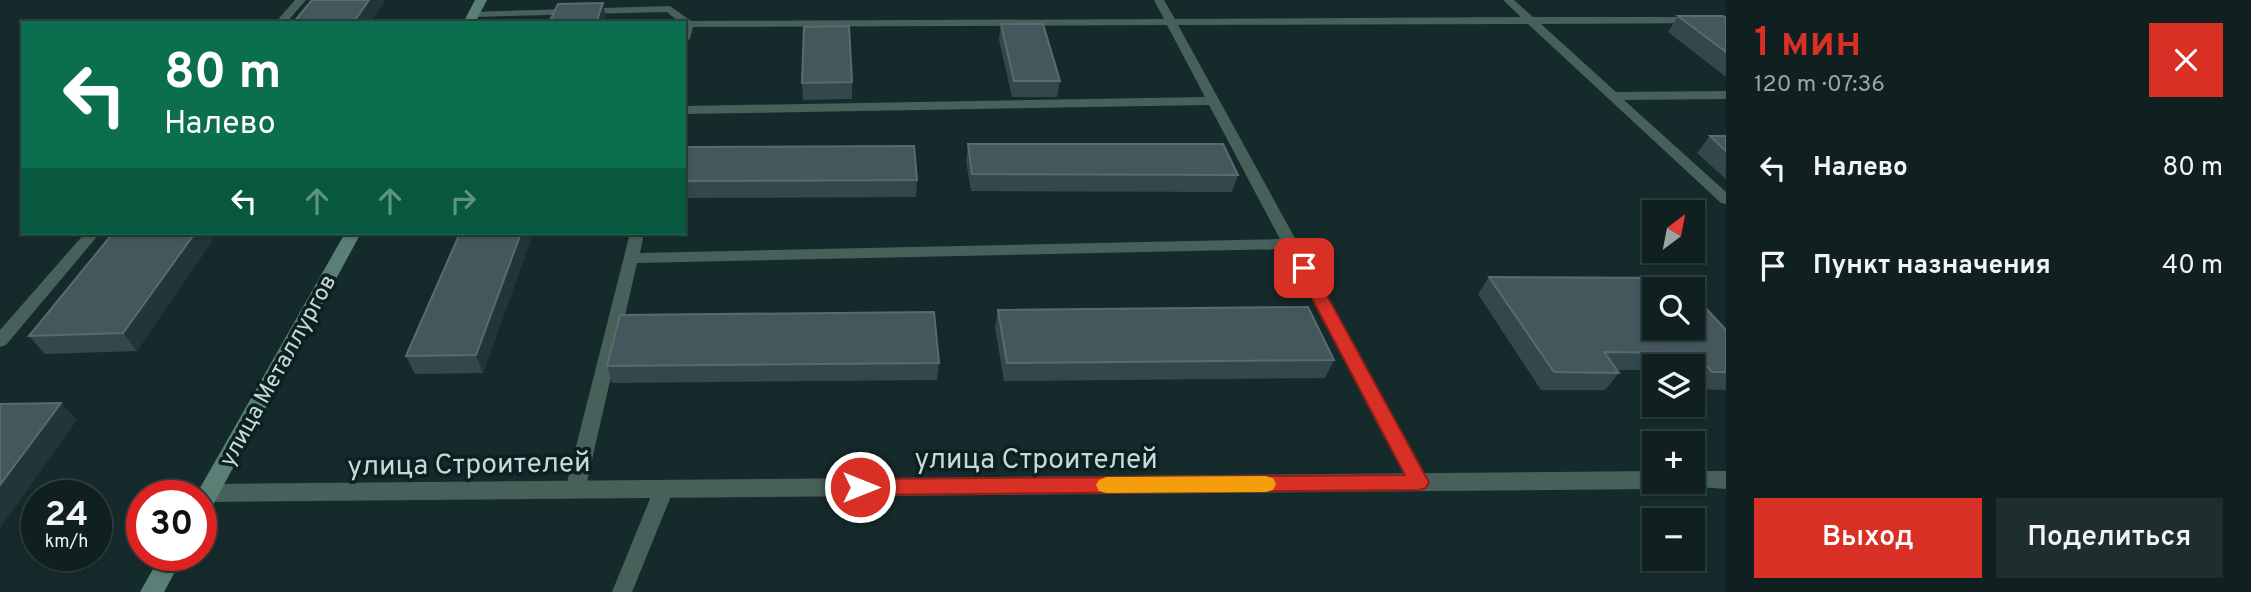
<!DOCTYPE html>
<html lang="ru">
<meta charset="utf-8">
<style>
:root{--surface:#102020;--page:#1e2d2d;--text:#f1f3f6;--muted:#9ca3a5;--line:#303e3e;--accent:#d93025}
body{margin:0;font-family:Overpass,sans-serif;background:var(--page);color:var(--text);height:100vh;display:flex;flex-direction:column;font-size:26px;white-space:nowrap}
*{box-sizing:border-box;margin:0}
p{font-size:23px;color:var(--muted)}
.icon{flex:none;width:38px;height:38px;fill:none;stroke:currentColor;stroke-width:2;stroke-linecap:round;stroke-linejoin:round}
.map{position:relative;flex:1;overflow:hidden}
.panel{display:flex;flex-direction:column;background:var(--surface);width:525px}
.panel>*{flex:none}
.guide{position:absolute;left:21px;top:21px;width:665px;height:214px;border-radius:0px;box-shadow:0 2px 5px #0004,0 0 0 2px var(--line);background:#0b6e4f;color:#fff;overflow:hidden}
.needle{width:46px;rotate:32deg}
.tools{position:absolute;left:1642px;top:200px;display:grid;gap:14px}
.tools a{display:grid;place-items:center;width:63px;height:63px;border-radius:0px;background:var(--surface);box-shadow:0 2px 5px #0004,0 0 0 2px var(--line);font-size:35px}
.speed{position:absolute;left:21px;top:480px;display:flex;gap:14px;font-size:35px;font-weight:700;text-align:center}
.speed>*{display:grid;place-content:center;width:91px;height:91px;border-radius:50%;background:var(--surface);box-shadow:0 2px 5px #0004,0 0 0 2px var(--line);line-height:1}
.speed small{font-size:18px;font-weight:400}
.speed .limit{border:10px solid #d22;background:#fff;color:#111}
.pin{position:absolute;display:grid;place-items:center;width:60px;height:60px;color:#fff;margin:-30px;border-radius:14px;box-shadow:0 4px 10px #0006}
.me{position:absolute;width:77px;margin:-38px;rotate:90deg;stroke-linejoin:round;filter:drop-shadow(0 0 5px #0008)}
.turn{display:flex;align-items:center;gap:24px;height:147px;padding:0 28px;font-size:32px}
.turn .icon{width:91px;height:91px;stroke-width:2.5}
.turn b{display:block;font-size:49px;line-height:60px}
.lanes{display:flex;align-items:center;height:66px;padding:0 28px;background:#0003;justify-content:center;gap:35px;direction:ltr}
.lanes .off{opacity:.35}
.round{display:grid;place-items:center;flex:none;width:74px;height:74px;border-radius:0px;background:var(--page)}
.overview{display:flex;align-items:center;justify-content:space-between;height:119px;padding:0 28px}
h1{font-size:42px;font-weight:600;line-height:52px;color:var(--accent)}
.button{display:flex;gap:14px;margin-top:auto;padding:14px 28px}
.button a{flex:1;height:80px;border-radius:0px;background:var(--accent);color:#fff;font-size:28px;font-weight:600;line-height:80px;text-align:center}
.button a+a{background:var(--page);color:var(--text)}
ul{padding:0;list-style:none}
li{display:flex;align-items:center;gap:21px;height:98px;padding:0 28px}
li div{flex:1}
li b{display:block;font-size:26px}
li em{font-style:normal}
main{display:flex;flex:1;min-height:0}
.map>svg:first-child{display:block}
</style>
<main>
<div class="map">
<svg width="1726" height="592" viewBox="0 0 1726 592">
<rect width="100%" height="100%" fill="#152b2b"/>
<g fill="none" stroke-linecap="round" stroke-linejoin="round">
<g fill="#476059" fill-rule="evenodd">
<polygon points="295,0 306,0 286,23 275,23"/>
<polygon points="1154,0 1164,0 1175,19 1521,17 1503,0 1514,0 1533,17 1726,17 1726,23 1541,24 1616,92 1726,91 1726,99 1624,100 1726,192 1726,204 1721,203 1528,24 1178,25 1426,477 1428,483 1426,489 1419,491 1412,489 1285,249 637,263 585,490 582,496 575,498 568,496 565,490 630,233 644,233 640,253 1280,239 1209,105 684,114 684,106 1205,97 1167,25 693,27 690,39 684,42 684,23 680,23 667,12 474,17 469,14 470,12 670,6 691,21 1164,19"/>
<polygon points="85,233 100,233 6,345 0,347 0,330"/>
<polygon points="664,481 671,483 674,489 632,592 612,592 654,489 657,483"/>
</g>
<g fill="#476059" fill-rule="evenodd">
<polygon points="1654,471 1654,481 1664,481 1661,486 1654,489 209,502 201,499 198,493 201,487 209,484"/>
<polygon points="1692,471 1726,471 1726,489 1685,486 1682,481 1692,481"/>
</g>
<g fill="#588075" fill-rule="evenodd">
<polygon points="475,0 487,0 475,23 463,23"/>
<polygon points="345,233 361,233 209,512 201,515 201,495 196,495"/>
<polygon points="161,555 184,555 164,592 140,592"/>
</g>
</g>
<g fill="#33484d">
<polygon points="1678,16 1726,18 1726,77 1668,32"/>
<polygon points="1001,24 1060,81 1057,97 1012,97 999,40"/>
<polygon points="852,82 852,99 803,100 802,83"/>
<polygon points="1710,136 1726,136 1726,179 1697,153"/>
<polygon points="968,144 1238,175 1232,192 971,191 966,161"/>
<polygon points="684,147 917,180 916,197 684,198"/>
<polygon points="113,233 137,351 45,354 29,336"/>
<polygon points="460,233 533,233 483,373 415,374 406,356"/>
<polygon points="1489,277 1726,330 1726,390 1695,389 1692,385 1692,366 1654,366 1654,370 1617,370 1619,373 1605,390 1541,390 1478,294"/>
<polygon points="998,310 1334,360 1325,378 1004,381 995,327"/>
<polygon points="939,363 937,380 612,383 607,366"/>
</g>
<g fill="#203639">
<polygon points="369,0 386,0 370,23 353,23"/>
<polygon points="603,3 606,19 605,23 596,23"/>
<polygon points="195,233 218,233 137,351 123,333"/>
<polygon points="521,233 533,233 483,373 476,355"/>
<polygon points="61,403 77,420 0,528 0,485"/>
</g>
<g fill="#44575c" stroke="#596b6f" stroke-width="2">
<polygon points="312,0 369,0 353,23 293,23"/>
<polygon points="603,3 596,23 549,23 558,4"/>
<polygon points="1678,16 1723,16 1726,18 1726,52"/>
<polygon points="1001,24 1043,24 1060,81 1014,81"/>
<polygon points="849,26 852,82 802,83 804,27"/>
<polygon points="1710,136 1726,136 1726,151"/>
<polygon points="968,144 1223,144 1238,175 972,174"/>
<polygon points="914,146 917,180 684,181 684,147"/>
<polygon points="113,233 195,233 123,333 29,336"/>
<polygon points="460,233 521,233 476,355 406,356"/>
<polygon points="1489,277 1679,278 1689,289 1654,289 1654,327 1692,327 1692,293 1726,330 1726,372 1712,372 1696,353 1604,352 1619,373 1554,372"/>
<polygon points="1308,307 1334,360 1007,363 998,310"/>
<polygon points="934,312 939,363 607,366 620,315"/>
<polygon points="61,403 0,485 0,404"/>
</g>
<polygon fill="#d93025" stroke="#8d1f18" stroke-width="2" points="1304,263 1312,268 1426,477 1429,482 1426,488 1419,490 860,495 853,493 850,487 853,482 860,479 1405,475 1296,268"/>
<polygon fill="#f59e0b" points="1266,476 1273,478 1276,484 1273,490 1266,492 1106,493 1099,491 1096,485 1099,480 1106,477"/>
<g text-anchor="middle" stroke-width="7" stroke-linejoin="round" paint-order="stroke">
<g font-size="23" fill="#cad7d7" stroke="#0b2121">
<text transform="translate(277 370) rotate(-61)" y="8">улица Металлургов</text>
</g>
<g font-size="28" fill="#cad7d7" stroke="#0b2121">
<text x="1036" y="468">улица Строителей</text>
<text transform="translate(469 463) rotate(-1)" y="10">улица Строителей</text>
</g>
</g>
</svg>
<div class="tools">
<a><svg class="needle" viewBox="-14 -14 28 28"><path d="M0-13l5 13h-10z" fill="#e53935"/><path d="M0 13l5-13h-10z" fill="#9ca3a5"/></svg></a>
<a><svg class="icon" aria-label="search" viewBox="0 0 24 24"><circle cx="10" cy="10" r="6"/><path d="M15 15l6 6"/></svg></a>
<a><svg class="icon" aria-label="layers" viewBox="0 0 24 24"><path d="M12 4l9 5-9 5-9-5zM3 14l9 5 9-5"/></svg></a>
<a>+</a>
<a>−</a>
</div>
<div class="speed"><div>24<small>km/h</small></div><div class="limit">30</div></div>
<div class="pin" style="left:1304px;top:268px;background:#d93025"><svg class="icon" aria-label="arrive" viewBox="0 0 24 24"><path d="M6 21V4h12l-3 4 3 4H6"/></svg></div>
<svg class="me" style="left:860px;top:487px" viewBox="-20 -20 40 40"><circle r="17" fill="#d93025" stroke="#fff" stroke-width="3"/><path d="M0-11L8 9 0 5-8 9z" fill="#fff"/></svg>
<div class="guide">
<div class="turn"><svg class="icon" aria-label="left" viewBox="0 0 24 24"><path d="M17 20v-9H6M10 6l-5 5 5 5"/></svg><div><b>80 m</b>Налево</div></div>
<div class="lanes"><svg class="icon" aria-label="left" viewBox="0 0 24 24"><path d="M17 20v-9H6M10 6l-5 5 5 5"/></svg><svg class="icon off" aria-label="ahead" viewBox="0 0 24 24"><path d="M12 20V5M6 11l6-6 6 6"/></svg><svg class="icon off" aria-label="ahead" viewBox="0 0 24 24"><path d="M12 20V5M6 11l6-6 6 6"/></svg><svg class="icon off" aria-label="right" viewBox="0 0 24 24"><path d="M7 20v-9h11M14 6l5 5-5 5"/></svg></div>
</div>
</div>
<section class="panel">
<div class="overview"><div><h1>1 мин</h1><p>120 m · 07:36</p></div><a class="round" style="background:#d93025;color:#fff"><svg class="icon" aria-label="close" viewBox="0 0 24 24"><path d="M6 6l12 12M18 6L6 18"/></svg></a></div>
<ul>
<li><svg class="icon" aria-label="left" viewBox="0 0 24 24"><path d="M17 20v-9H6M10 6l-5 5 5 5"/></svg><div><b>Налево</b></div><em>80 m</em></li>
<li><svg class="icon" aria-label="arrive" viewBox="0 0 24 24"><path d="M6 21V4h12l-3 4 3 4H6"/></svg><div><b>Пункт назначения</b></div><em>40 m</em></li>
</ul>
<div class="button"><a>Выход</a><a>Поделиться</a></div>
</section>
</main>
